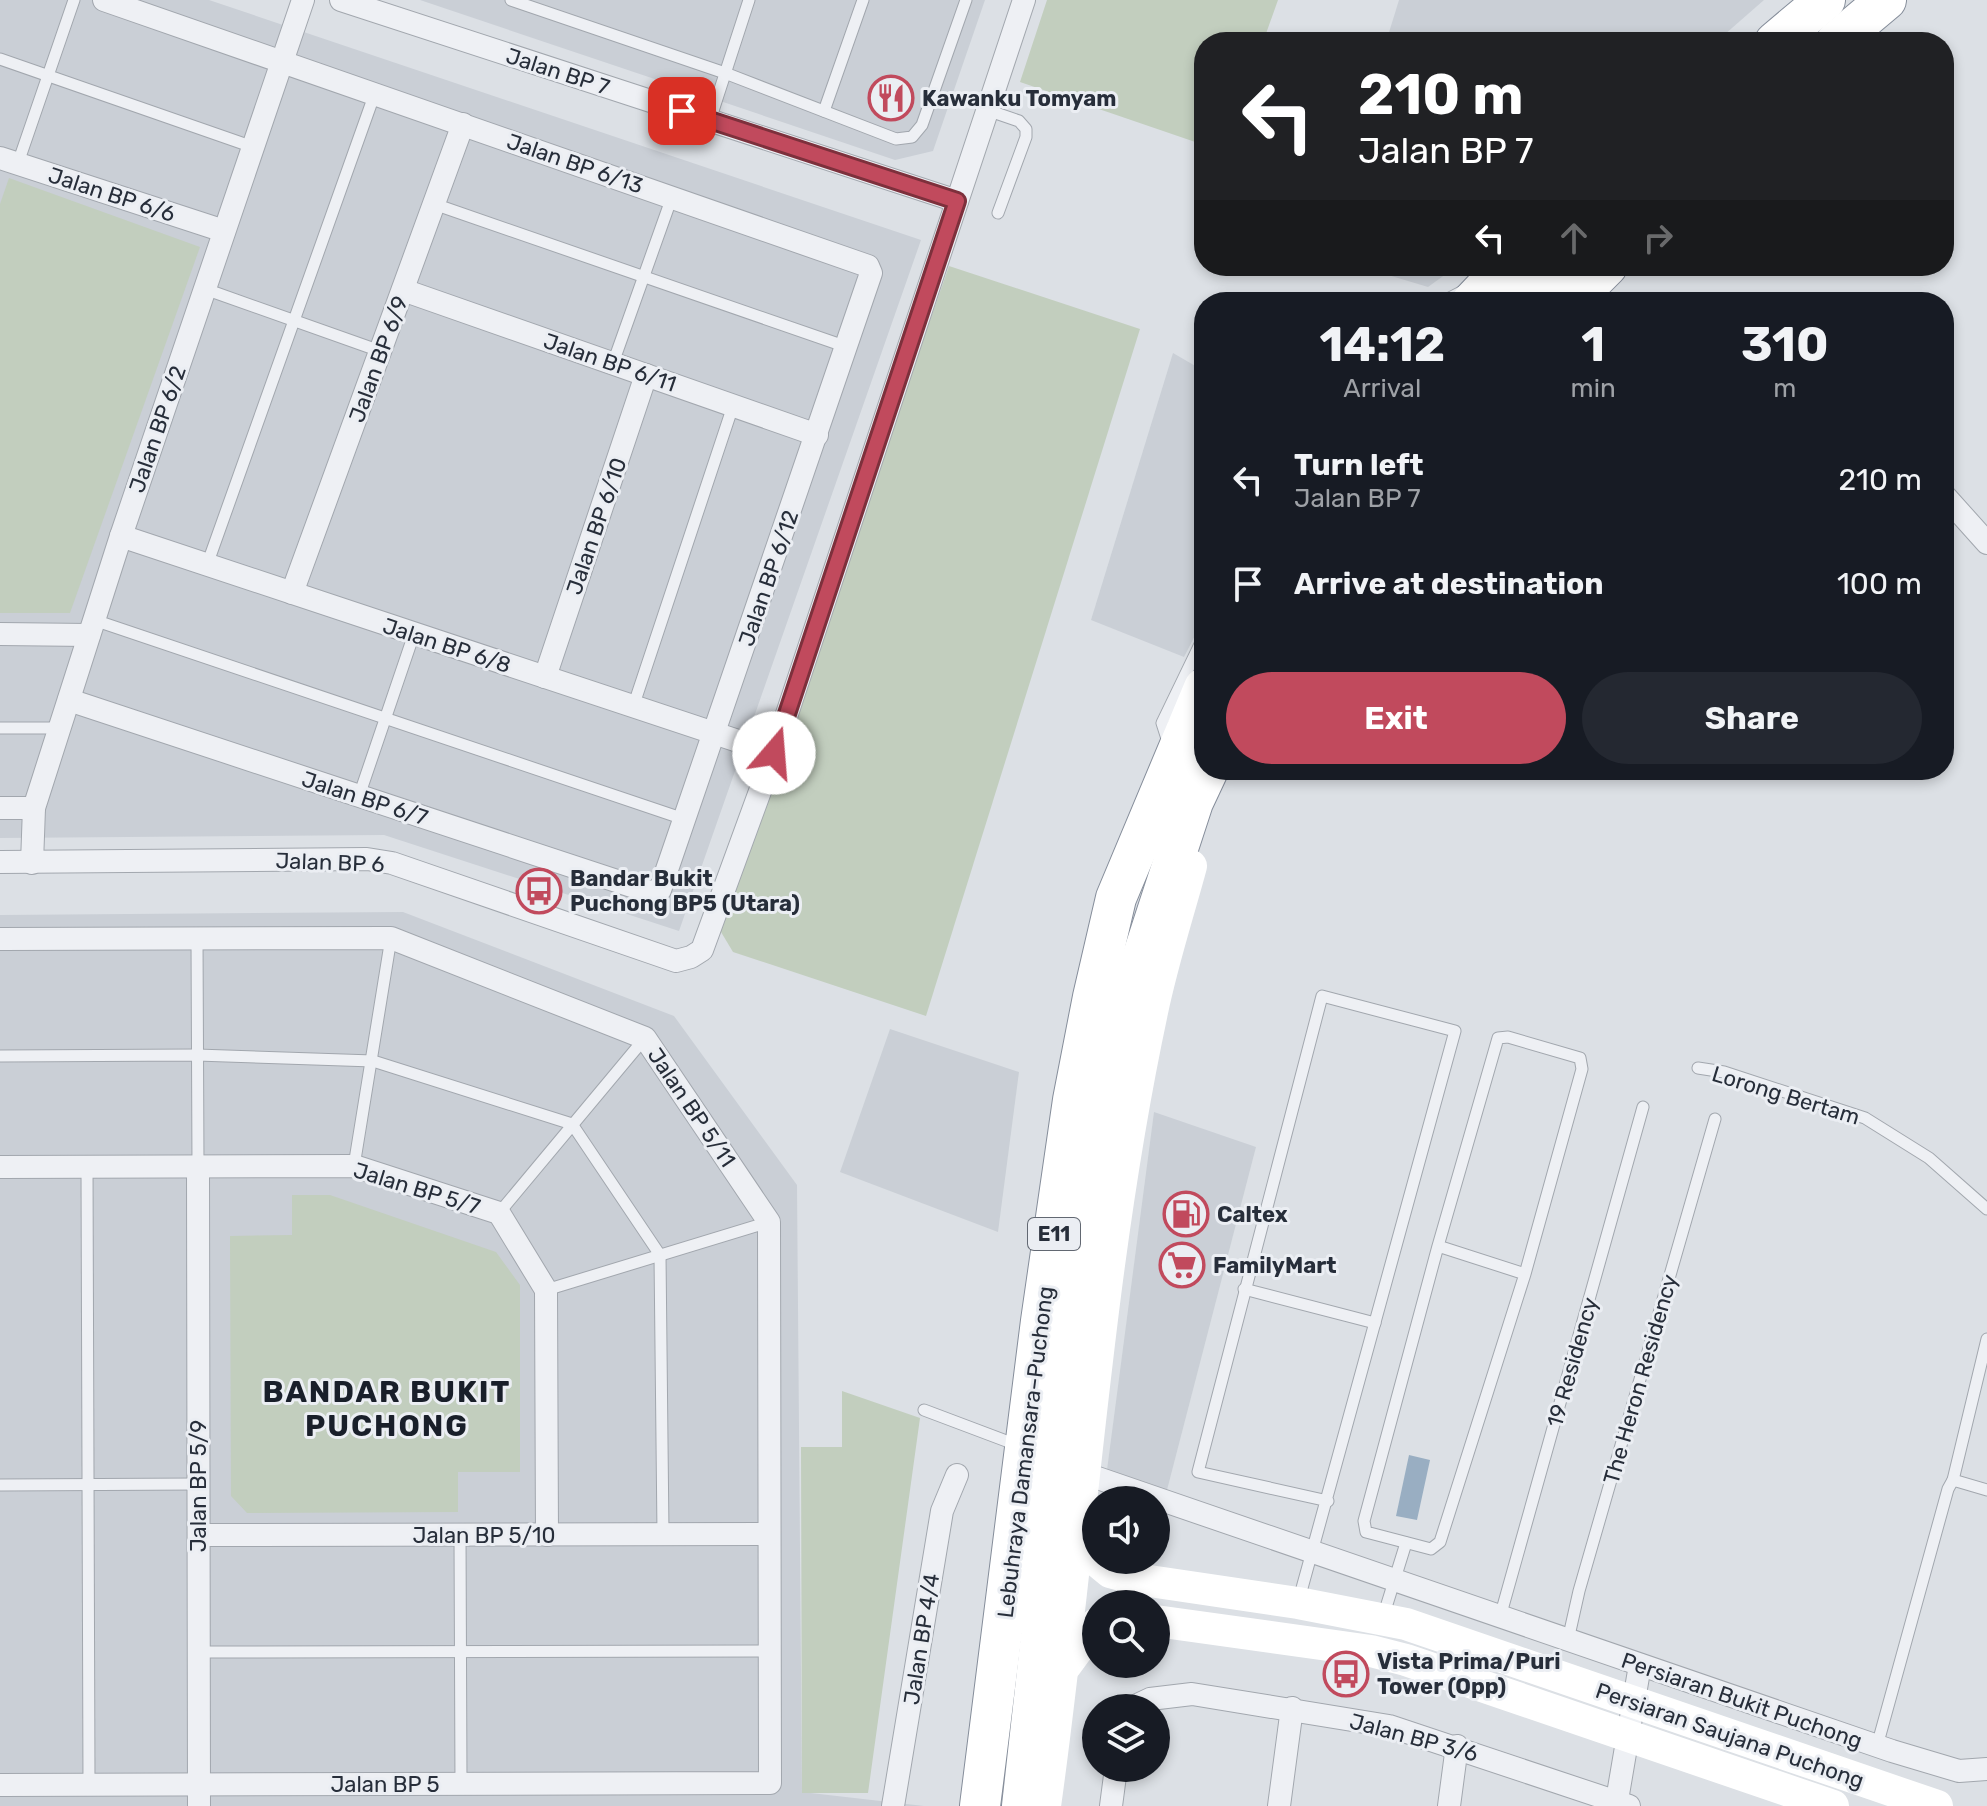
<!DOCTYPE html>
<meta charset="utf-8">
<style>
:root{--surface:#171b24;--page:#242831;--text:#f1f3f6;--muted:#9ea1a6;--accent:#c14a5d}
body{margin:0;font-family:Rubik,sans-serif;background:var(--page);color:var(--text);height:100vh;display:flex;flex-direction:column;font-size:30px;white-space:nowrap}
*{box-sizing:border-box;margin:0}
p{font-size:26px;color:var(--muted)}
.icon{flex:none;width:44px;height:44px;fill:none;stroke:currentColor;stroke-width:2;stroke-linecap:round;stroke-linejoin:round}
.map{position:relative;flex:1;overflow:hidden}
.details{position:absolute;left:1194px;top:292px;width:760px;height:488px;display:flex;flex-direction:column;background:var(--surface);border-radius:32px;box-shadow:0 4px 12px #0003}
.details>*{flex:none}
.guide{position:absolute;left:1194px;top:32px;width:760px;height:244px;border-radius:32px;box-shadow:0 4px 12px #0003;background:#202124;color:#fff;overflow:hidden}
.tools{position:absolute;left:1082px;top:1486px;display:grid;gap:16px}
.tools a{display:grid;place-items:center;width:88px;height:88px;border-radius:50%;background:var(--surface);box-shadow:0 4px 12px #0003;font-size:40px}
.pin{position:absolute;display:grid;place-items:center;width:68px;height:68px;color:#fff;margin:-34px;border-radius:16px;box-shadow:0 4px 12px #0006}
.me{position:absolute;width:88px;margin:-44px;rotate:18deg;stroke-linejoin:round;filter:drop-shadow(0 0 6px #0008)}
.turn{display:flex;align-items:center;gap:28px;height:168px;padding:0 32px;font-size:36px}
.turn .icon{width:104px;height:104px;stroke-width:2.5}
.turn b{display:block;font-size:56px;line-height:68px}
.lanes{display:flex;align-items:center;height:76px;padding:0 32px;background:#0003;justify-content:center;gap:40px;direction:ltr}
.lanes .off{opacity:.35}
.eta{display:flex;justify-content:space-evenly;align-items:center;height:136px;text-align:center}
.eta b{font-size:48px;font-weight:700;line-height:56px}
.primary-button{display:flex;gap:16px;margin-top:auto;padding:16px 32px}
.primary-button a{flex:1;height:92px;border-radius:48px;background:var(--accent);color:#fff;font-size:32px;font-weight:700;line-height:92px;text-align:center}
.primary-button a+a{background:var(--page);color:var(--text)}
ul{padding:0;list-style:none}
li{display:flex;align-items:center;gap:24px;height:104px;padding:0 32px}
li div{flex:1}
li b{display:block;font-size:30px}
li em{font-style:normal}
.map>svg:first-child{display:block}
</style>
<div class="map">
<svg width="1987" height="1806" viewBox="0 0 1987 1806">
<rect width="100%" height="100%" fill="#dce0e5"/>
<g fill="#cacfd6">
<polygon points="0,0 209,0 921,240 679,931 384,835 0,838"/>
<polygon points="420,0 985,0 933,151 895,160"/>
<polygon points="1399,0 1764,0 1716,42 1386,42"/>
<polygon points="1358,266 1457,266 1428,287"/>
<polygon points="1173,353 1204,371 1204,618 1184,657 1091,620"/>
<polygon points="403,912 674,1016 797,1185 802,1792 924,1806 0,1806 0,915"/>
<polygon points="890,1029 1019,1072 998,1232 840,1172"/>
<polygon points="1154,1112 1256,1147 1167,1490 1107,1470"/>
</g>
<g fill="#c2cebe">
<polygon points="1047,0 1278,0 1263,42 1204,42 1204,145 1020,82"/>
<polygon points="9,178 200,247 70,613 0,613 0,204"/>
<polygon points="949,266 1140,329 926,1016 733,952 718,927"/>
<polygon points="292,1195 330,1195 496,1252 520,1285 520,1472 458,1472 458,1512 247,1513 231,1496 230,1236 292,1235"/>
<polygon points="842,1391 920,1418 868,1793 802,1793 801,1447 842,1447"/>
</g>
<polygon fill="#99aec2" points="1409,1455 1430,1460 1417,1520 1396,1516"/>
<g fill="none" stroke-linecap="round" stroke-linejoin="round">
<g stroke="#a2a7ae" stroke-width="13">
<g id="lane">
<polyline points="511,0 725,73 896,139 912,137 922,125 966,0"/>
<polyline points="0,59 253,147"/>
<polyline points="987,110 1019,121 1026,129 1026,137 998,213"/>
<polyline points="824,111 863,0"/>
<polyline points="710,120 749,0"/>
<polyline points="18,163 74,0"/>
<polyline points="434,204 847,347"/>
<polyline points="205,289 380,351"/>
<polyline points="1442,302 1467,289"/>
<polyline points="613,363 672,197"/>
<polyline points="207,565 375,93"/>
<polyline points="94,620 684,819"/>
<polyline points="633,707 733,406"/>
<polyline points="0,728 60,728"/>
<polyline points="1169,745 1162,723 1204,636"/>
<polyline points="359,796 414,634"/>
<polyline points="197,939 198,1166"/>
<polyline points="0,1056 197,1055 373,1061 572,1124 660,1255 663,1534"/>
<polyline points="1698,1068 1724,1072 1865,1118 1929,1158 1987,1209"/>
<polyline points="354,1166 391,938"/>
<polyline points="87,1167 89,1785"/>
<polyline points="499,1213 645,1038"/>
<polyline points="1438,1246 1498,1038 1508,1037 1580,1058 1582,1069 1525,1274 1440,1542 1431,1549 1366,1532 1364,1521 1438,1246 1525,1274"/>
<polyline points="1244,1289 1375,1323"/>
<polyline points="546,1290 769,1222"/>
<polyline points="924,1410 1017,1445"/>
<polyline points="1953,1480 1987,1339"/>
<polyline points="0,1485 199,1484"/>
<polyline points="460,1535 461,1784"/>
<polyline points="1299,1599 1455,1031 1322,996 1198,1472 1328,1501"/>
<polyline points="1383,1617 1406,1543"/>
<polyline points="1500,1617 1643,1107"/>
<polyline points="1568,1640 1579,1591 1715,1119"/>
<polyline points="199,1652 770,1651"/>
<polyline points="1877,1746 1948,1489 1953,1480 1987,1490"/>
</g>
</g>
<g stroke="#a2a7ae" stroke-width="24">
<g id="street">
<polyline points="341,0 957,201"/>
<polyline points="0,158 224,231"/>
<polyline points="403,290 817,435"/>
<polyline points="1944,495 1987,543"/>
<polyline points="121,536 774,753"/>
<polyline points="292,593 463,124"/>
<polyline points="0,634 89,635"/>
<polyline points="545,677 646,375"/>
<polyline points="69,700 650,892 660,890 871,273 868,266 104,0"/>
<polyline points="0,808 34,808"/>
<polyline points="0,862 367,859 392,863 676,961 691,957 702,950 774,753 1024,0"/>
<polyline points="32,863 34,808 121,536 303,0"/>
<polyline points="0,939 391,938 645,1038 769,1222 770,1783 0,1785"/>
<polyline points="198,1166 199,1806"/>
<polyline points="0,1167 354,1166 499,1213 546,1290 547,1535"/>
<polyline points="1086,1474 1892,1751 1959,1771 1987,1769"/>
<polyline points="199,1535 769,1534"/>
<polyline points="1131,1708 1150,1699 1192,1694 1389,1726 1629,1806"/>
<polyline points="893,1806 942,1511 957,1475"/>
<polyline points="1111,1806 1116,1768"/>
<polyline points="1279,1806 1292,1708"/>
<polyline points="1449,1806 1457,1746"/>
<polyline points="1616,1806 1640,1665"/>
</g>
</g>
<g stroke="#858d9a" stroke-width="42">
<g id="highway">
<polyline points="1775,42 1825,0"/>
<polyline points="1836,42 1886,0"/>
<polyline points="1472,302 1506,266"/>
<polyline points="1521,302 1561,266"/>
<polyline points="1571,302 1607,266"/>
<polyline points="980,1806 1041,1321 1073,1100 1093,997 1116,898 1204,688"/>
<polyline points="1022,1806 1064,1430 1107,1105 1129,998 1193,802 1208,770"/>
</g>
</g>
<use href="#lane" stroke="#eef0f4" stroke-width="11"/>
<use href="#street" stroke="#eef0f4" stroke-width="22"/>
<g stroke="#fff" stroke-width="32">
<polyline points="1080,1527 1093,1558 1110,1572 1136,1579 1298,1603 1406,1624 1937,1806"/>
<polyline points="1156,1621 1371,1651 1406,1660 1833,1806"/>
<polyline points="1066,1665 1096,1624"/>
<path d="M1045 1806C1082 1542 1096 1273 1152 1012 1162 963 1178 914 1191 866"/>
</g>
<use href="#highway" stroke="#fff" stroke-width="40"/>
</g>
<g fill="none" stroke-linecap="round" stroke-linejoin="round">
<g stroke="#7d303c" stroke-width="20">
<polyline id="route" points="682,111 957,201 774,753"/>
</g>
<use href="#route" stroke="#c14a5d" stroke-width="14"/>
</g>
<defs>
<g id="restaurant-ring" transform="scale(2.3)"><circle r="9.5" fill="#ebeef3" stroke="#c14a5d" stroke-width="1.5"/><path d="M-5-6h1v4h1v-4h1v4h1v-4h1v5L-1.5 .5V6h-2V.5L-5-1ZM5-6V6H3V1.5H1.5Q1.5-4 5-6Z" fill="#c14a5d"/></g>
<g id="bus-ring" transform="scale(2.3)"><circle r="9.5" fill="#ebeef3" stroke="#c14a5d" stroke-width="1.5"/><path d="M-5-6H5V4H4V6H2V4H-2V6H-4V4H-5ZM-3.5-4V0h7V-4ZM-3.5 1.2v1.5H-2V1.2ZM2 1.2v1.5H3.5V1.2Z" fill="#c14a5d"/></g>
<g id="fuel-ring" transform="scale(2.3)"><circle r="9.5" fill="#ebeef3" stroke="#c14a5d" stroke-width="1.5"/><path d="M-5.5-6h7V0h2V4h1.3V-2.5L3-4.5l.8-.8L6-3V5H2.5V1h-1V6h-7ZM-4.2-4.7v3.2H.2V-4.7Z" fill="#c14a5d"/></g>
<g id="supermarket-ring" transform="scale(2.3)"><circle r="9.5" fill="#ebeef3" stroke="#c14a5d" stroke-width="1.5"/><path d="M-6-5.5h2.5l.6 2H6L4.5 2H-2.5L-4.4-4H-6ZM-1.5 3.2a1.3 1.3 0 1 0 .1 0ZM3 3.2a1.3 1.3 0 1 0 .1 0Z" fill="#c14a5d"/></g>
</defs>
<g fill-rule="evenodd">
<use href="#restaurant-ring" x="891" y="98"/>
<use href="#bus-ring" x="539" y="891"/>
<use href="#fuel-ring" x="1186" y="1214"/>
<use href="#supermarket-ring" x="1182" y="1265"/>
<use href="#bus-ring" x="1346" y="1674"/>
</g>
<g text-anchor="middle" stroke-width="6" stroke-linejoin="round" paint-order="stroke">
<rect fill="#ebeef3" stroke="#626872" stroke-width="2" x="1028" y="1218" width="52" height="32" rx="6"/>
<g font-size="20" font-weight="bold" fill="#272e3a">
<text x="1054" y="1241">E11</text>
</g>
<g font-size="22" fill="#272e3a" stroke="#ebeef3">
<text transform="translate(558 71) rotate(18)" y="8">Jalan BP 7</text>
<text transform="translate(575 163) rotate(19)" y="8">Jalan BP 6/13</text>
<text transform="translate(112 194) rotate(18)" y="8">Jalan BP 6/6</text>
<text transform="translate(378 359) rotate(-70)" y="8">Jalan BP 6/9</text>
<text transform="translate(610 362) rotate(19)" y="8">Jalan BP 6/11</text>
<text transform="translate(157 429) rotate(-71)" y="8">Jalan BP 6/2</text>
<text transform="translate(596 526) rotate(-71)" y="8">Jalan BP 6/10</text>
<text transform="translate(768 578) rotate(-71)" y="8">Jalan BP 6/12</text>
<text transform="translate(447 645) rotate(18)" y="8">Jalan BP 6/8</text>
<text transform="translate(365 798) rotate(18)" y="8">Jalan BP 6/7</text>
<text transform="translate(330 862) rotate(2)" y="8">Jalan BP 6</text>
<text transform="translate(1786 1095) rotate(17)" y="8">Lorong Bertam</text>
<text transform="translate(692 1107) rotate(56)" y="8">Jalan BP 5/11</text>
<text transform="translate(417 1188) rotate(17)" y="8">Jalan BP 5/7</text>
<text transform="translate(1572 1362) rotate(-74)" y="8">19 Residency</text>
<text transform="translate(1640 1379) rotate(-74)" y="8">The Heron Residency</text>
<text transform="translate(1025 1452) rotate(-83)" y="8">Lebuhraya Damansara–Puchong</text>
<text transform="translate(198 1486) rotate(-90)" y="8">Jalan BP 5/9</text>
<text x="484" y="1543">Jalan BP 5/10</text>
<text transform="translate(921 1639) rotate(-81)" y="8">Jalan BP 4/4</text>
<text transform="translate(1742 1700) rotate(19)" y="8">Persiaran Bukit Puchong</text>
<text transform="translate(1730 1735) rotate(19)" y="8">Persiaran Saujana Puchong</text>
<text transform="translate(1414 1737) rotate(15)" y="8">Jalan BP 3/6</text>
<text x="385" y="1792">Jalan BP 5</text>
</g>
<g font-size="22" font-weight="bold" fill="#272e3a" stroke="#ebeef3" text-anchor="start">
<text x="922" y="106">Kawanku Tomyam</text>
<text x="570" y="886">Bandar Bukit<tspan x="570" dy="25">Puchong BP5 (Utara)</tspan></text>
<text x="1217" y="1222">Caltex</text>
<text x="1213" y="1273">FamilyMart</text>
<text x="1377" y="1669">Vista Prima/Puri<tspan x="1377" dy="25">Tower (Opp)</tspan></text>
</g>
<g font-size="30" font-weight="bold" letter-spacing="2" fill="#191f2a" stroke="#ebeef3">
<text x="387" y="1402">BANDAR BUKIT<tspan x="387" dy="34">PUCHONG</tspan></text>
</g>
</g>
</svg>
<div class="tools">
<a><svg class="icon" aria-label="sound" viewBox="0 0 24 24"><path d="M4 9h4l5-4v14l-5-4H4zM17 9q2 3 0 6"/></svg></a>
<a><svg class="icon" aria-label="search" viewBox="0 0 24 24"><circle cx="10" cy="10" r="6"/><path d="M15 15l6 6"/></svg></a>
<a><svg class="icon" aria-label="layers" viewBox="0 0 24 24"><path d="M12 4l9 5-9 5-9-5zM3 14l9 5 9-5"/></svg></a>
</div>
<div class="pin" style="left:682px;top:111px;background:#d93025"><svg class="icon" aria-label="arrive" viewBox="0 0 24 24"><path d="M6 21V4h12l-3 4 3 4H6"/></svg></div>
<svg class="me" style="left:774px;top:753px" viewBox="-20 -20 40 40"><circle r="19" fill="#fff"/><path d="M0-13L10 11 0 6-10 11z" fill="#c14a5d"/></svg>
<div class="guide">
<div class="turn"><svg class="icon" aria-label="left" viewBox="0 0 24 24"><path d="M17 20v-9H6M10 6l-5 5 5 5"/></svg><div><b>210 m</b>Jalan BP 7</div></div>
<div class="lanes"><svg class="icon" aria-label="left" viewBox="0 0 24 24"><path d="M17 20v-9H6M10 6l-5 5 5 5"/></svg><svg class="icon off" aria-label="ahead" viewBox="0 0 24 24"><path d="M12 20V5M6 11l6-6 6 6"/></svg><svg class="icon off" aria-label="right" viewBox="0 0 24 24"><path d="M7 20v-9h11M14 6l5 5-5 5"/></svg></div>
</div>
<section class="details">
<div class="eta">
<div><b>14:12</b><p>Arrival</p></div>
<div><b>1</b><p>min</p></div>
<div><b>310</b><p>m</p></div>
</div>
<ul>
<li><svg class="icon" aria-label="left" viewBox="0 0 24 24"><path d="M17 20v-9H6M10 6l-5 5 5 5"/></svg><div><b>Turn left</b><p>Jalan BP 7</p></div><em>210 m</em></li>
<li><svg class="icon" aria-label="arrive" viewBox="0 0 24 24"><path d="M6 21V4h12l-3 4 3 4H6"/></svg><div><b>Arrive at destination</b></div><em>100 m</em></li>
</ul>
<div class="primary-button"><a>Exit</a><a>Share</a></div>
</section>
</div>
